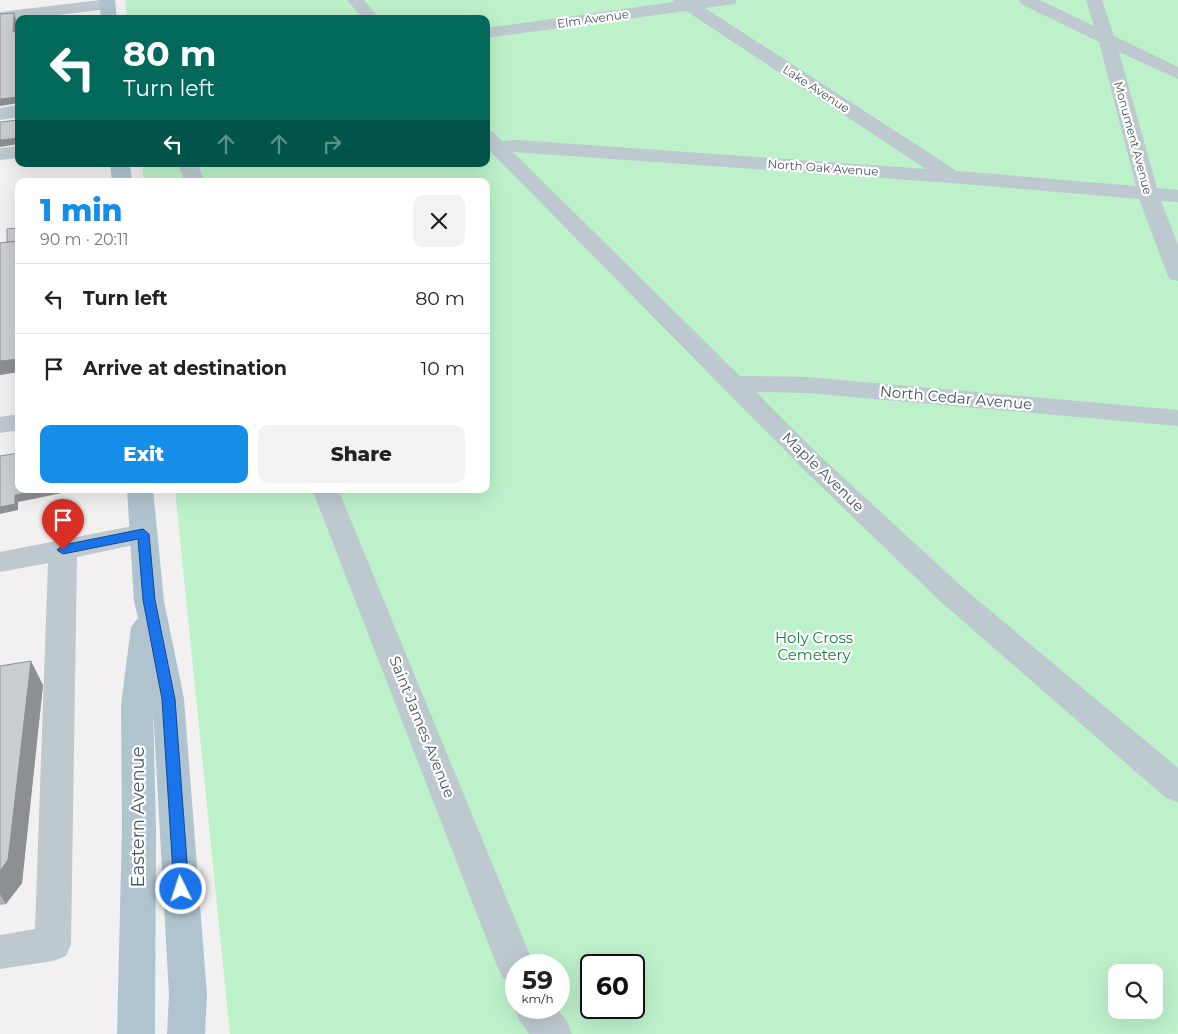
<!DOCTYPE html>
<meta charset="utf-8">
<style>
:root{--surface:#fff;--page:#f2f2f2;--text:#222;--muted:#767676;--line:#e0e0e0;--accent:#148ee8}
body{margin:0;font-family:Montserrat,sans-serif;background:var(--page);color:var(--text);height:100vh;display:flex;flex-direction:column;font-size:19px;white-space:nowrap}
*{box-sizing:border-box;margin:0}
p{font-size:16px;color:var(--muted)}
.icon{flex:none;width:28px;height:28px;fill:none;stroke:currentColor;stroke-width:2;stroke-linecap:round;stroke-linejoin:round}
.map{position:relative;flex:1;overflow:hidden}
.details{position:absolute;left:15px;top:178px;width:475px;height:315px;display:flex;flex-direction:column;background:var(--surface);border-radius:10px;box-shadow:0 5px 20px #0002}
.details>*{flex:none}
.hud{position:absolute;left:15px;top:15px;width:475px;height:152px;border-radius:10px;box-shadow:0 5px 20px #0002;background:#00695c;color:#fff;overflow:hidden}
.fabs{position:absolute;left:1108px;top:964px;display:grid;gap:10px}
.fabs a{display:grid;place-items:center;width:55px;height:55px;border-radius:10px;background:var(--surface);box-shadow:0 5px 20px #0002;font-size:25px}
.speed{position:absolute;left:505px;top:954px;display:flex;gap:10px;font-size:25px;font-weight:700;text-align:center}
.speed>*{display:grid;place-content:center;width:65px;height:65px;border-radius:50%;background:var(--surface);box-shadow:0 5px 20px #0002;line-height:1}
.speed small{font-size:12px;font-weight:400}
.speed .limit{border:2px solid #111;border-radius:8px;background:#fff;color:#111}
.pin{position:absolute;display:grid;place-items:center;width:42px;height:42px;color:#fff;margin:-51px -21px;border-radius:50% 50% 50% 0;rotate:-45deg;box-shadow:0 0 5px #0007}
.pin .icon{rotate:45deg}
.me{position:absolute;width:55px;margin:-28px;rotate:356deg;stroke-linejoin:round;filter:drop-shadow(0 0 4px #0008)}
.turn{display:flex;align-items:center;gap:18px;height:105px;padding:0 25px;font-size:22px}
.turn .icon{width:65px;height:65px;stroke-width:2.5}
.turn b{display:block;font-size:35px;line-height:42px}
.lanes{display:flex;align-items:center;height:48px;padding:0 25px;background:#0003;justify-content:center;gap:25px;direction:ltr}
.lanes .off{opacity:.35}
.round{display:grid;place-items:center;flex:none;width:52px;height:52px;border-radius:10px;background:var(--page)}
.overview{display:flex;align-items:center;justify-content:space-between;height:85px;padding:0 25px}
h1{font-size:30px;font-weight:800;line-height:38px;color:var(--accent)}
.action{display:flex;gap:10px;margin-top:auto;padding:10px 25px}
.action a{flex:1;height:58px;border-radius:10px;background:var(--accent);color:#fff;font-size:20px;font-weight:800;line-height:58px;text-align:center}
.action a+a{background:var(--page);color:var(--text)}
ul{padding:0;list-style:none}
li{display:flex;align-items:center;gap:15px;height:70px;padding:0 25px;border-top:1px solid var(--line)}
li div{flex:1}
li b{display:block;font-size:19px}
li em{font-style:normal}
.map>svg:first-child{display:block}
</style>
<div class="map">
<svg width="1178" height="1034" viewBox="0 0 1178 1034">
<rect width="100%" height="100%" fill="#f2f0f0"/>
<path fill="#bdf1ca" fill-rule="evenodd" d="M125 0H1178V1034H230L175 489H486V181H144L142 164H486V19H127ZM516 965H559V1008H516ZM591 965H634V1008H591ZM1116 972H1154V1010H1116Z"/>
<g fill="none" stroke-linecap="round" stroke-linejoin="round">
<g fill="#bdc9cf" fill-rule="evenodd">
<polygon points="100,0 112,0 116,4 114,8 108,9 0,22 0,12"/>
<polygon points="347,0 364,0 380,19 363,19"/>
<polygon points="673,0 737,0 735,4 705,8 957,171 1136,186 1099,42 1021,4 1019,0 1040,0 1094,26 1086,0 1102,0 1114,36 1178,67 1178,79 1119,52 1157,188 1178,190 1178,202 1161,201 1178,245 1178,281 1170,279 1167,274 1139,199 951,183 513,152 740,376 807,377 1178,410 1178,426 807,393 756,392 820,456 961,586 1178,768 1178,802 1166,798 941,602 802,468 486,147 486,130 493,132 502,141 518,140 926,169 686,11 486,38 486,28 674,2"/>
<polygon points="19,105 19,117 0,120 0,108"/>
<polygon points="19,146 19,158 0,160 0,148"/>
<polygon points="177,164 197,164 205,181 185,181"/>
<polygon points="19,414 19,430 0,433 0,417"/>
<polygon points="312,489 338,489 534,965 516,965 516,984 503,978 497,966"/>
<polygon points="143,524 153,527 157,534 153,541 77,557 71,944 66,956 53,961 0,969 0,935 35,929 48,563 0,572 0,552"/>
<polygon points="516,1003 516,1008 556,1008 567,1021 572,1034 529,1034 520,1021 514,1008"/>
</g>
<g fill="#afc4cf" fill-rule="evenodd">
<polygon points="99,0 115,0 117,19 101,19"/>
<polygon points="110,164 130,164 132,181 112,181"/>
<polygon points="127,489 153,489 164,601 184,699 207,995 205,1034 167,1034 169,995 153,708 156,828 155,1034 117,1034 122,828 121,705 131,627 138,618 134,601"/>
</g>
</g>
<polygon fill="#aeb1b5" points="0,666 43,685 22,883 6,904 0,905"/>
<g fill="#8d9093">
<polygon points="14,13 16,19 15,38 13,32"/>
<polygon points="19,97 19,103 0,106 0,99"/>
<polygon points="19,138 19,144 0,147 0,140"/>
<polygon points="19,359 19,372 0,375 0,361"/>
<polygon points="45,489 82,489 18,502 18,510 0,514 0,507 15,495"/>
<polygon points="31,661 43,685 22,883 6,904 0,894 0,871"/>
</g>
<g fill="#caced2" stroke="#8d9093">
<polygon points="14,13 13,32 19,31 19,97 0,99 0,14"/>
<polygon points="19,120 19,138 0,140 0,122"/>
<polygon points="19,228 19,241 7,242 7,229"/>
<polygon points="19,241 19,359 0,361 0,243"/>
<polygon points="19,453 19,489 45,489 15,495 15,504 0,507 0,456"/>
<polygon points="31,661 8,860 0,871 0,666"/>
</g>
<polygon fill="#1a73e8" stroke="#114b97" points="143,529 149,534 155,600 175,699 189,889 186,894 181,896 176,894 174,889 162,699 143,600 138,539 63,554 57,550 63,545"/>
<g text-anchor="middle" stroke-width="4.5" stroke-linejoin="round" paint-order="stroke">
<g font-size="12" fill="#47565e" stroke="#fff">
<text transform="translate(593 19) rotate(-8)" y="4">Elm Avenue</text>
<text transform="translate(816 89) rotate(33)" y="4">Lake Avenue</text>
<text transform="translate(1133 138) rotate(75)" y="4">Monument Avenue</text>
<text transform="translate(823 168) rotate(4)" y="4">North Oak Avenue</text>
</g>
<g font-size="15" fill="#47565e" stroke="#fff">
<text transform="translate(956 398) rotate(5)" y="5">North Cedar Avenue</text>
<text transform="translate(823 472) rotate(44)" y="5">Maple Avenue</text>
<text transform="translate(422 727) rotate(68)" y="5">Saint James Avenue</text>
</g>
<g font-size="15" fill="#15823d" stroke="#fff">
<text x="814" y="643">Holy Cross<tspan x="814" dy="17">Cemetery</tspan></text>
</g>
<g font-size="18" fill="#47565e" stroke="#fff">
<text transform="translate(138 817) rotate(-90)" y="6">Eastern Avenue</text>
</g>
</g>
</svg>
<div class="fabs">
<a><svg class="icon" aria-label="search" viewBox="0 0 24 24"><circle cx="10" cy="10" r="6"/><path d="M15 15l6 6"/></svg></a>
</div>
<div class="speed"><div>59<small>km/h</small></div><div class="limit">60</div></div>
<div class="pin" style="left:63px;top:550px;background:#d93025"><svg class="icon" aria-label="arrive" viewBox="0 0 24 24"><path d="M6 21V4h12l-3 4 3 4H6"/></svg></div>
<svg class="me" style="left:181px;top:889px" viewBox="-20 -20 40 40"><circle r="17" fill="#1a73e8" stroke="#fff" stroke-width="3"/><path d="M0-11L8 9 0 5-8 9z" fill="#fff"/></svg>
<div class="hud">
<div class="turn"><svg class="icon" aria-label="left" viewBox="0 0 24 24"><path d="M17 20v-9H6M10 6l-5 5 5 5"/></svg><div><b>80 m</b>Turn left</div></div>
<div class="lanes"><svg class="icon" aria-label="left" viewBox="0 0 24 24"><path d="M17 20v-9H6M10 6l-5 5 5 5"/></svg><svg class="icon off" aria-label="ahead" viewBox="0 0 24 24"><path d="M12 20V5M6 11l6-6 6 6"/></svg><svg class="icon off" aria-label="ahead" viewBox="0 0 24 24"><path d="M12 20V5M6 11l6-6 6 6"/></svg><svg class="icon off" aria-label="right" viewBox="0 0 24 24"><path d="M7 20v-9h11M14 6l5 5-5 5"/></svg></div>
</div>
<section class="details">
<div class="overview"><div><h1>1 min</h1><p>90 m · 20:11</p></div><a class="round"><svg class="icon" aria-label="close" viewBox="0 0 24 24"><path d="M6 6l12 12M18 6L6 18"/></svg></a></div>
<ul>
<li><svg class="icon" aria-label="left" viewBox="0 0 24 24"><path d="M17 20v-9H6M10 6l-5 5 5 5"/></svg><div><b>Turn left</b></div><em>80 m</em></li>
<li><svg class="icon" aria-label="arrive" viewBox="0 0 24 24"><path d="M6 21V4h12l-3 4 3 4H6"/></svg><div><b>Arrive at destination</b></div><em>10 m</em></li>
</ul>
<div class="action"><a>Exit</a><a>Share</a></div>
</section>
</div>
